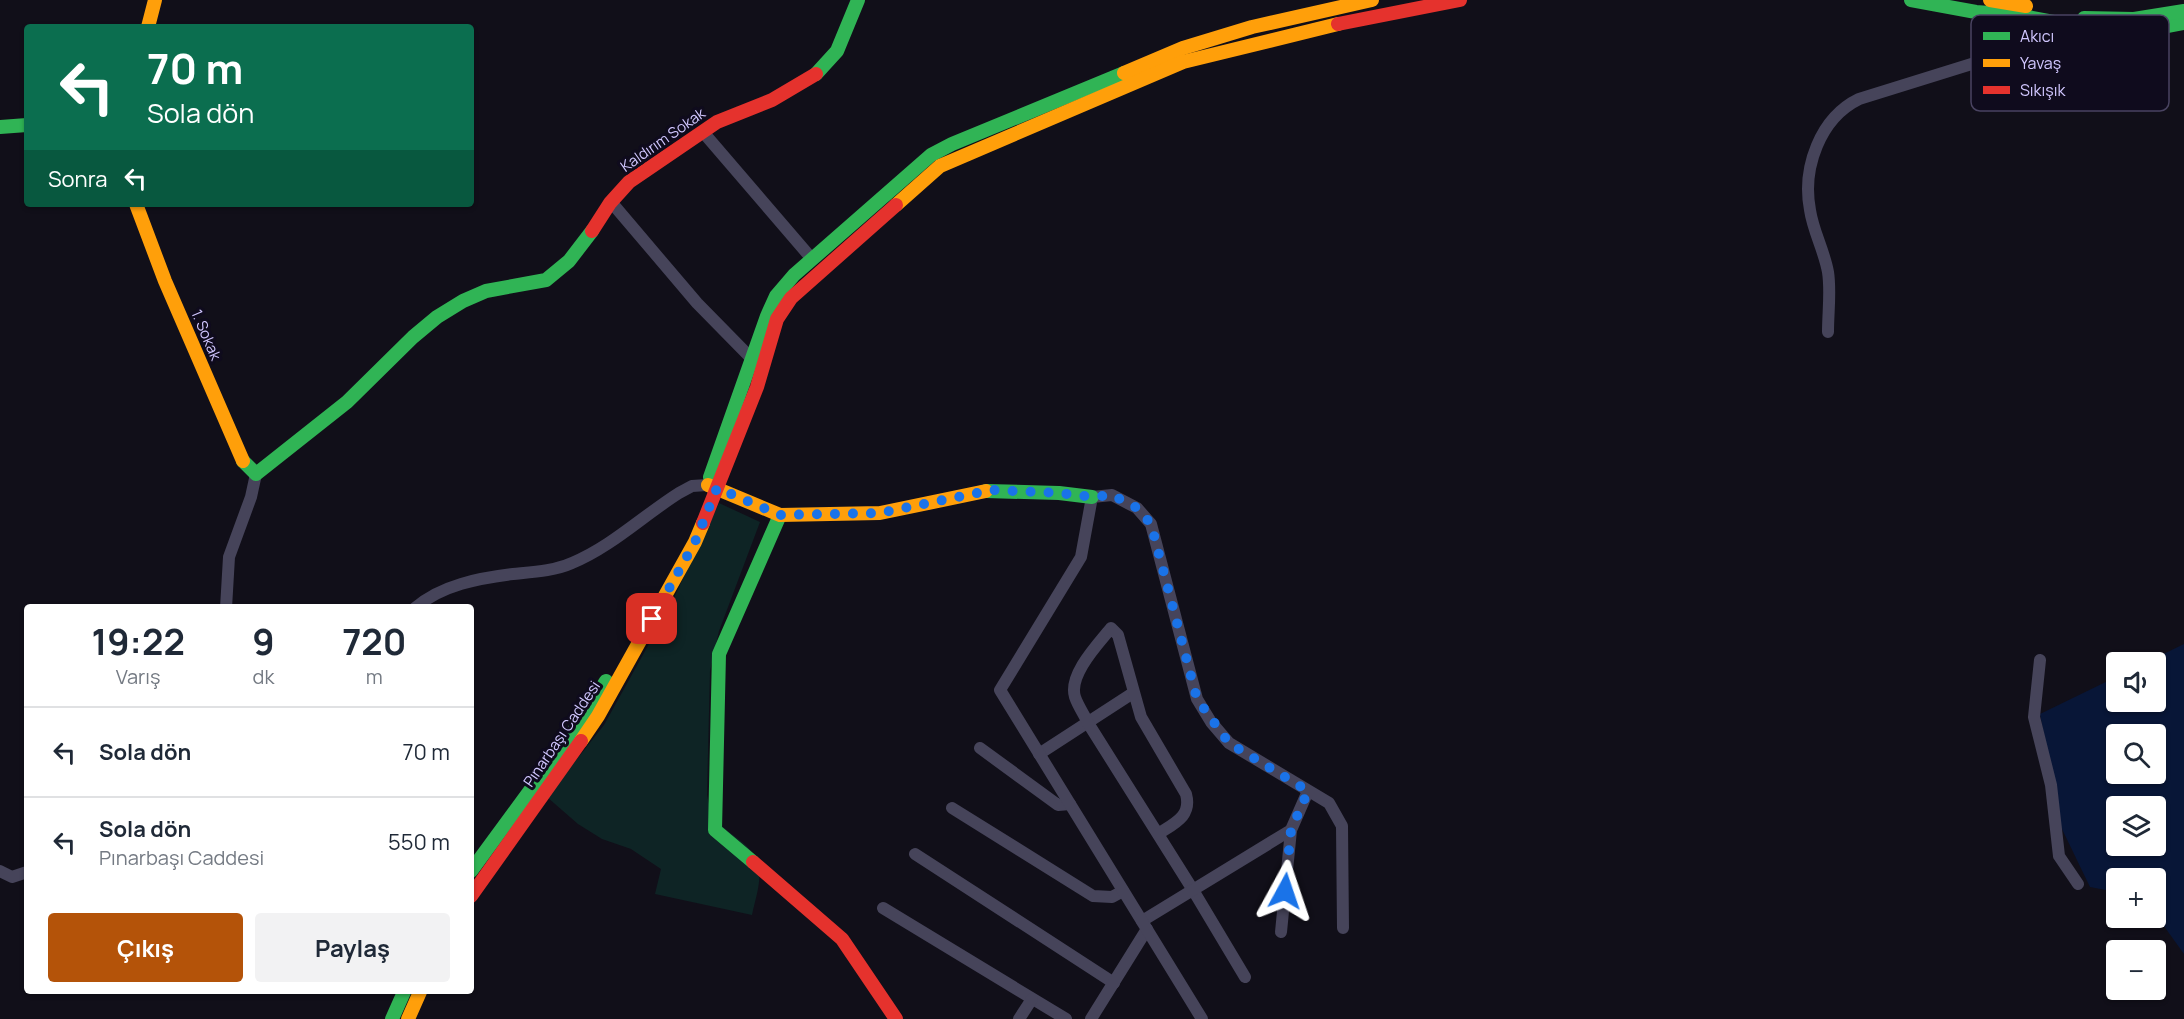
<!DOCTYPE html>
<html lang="tr">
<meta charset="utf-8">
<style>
:root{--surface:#fff;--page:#f2f2f3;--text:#1f2937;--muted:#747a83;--line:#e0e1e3;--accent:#b45309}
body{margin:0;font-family:Manrope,sans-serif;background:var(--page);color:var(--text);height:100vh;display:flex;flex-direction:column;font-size:22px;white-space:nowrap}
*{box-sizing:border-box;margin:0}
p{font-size:20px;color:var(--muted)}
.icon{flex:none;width:33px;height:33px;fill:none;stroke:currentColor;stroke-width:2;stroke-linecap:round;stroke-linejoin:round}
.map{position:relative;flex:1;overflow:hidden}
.side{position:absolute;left:24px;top:604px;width:450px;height:390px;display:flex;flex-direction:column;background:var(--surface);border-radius:6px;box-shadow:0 2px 4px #0004}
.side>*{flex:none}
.guide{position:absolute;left:24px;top:24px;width:450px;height:183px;border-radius:6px;box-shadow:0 2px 4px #0004;background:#0b6e4f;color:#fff;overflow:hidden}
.controls{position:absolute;left:2106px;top:652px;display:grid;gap:12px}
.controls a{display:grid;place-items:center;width:60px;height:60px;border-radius:6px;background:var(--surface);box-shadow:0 2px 4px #0004;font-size:30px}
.pin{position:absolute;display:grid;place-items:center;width:51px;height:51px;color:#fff;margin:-26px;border-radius:12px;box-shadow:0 3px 9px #0006}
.me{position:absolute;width:66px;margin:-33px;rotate:5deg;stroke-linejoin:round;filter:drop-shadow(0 0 4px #0008)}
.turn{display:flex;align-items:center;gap:21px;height:126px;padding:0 24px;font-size:27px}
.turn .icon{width:78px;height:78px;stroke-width:2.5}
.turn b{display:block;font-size:42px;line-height:51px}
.then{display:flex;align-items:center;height:57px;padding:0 24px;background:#0003;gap:12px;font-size:22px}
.eta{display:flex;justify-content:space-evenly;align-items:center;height:102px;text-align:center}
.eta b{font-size:36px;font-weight:700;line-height:42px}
.primary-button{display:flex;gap:12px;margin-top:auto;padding:12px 24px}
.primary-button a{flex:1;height:69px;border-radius:6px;background:var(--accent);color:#fff;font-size:24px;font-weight:700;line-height:69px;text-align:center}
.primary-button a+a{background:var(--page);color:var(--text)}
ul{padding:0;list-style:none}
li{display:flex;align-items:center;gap:18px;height:90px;padding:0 24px;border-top:2px solid var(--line)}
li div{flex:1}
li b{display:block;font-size:22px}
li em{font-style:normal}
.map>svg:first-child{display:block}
</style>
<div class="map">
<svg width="2184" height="1019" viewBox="0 0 2184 1019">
<rect width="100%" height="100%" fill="#110f19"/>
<path fill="#0e2425" d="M719 503 760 522 719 631 710 671 707 795C709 804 711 813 717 821 731 837 756 845 759 869 761 884 755 900 752 915L655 894 661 869 631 849 602 839 578 824 547 797 604 725 670 606Z"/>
<path fill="#081637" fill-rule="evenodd" d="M2184 644V954L2156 915V879H2116V892L2090 887 2061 827 2040 714 2116 677V702H2156V663H2145ZM2116 735H2156V774H2116ZM2116 807H2156V846H2116Z"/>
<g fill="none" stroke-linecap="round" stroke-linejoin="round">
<g stroke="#46445a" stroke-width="12">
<polyline points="703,132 812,259"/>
<polyline points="612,203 697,303 751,358 757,361"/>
<path d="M1828 332C1828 312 1831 291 1828 272 1824 250 1813 231 1810 210 1802 168 1820 118 1859 99L1994 57 2005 42 2019 9"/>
<polyline points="226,608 229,557 251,497 256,474"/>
<path d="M415 608C441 585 480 578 513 574 533 572 554 571 572 563 611 547 644 515 679 493L692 486 707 485"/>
<polyline points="2040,660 2034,717 2051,785 2059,856 2078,884"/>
<polyline points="980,748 1058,805 1070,804"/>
<polyline points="1039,754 1133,693"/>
<polyline points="952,808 1093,896 1112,897 1123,891"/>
<path d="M1158 834C1175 823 1192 816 1186 794L1141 717 1118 635 1111 628C1098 644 1068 675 1075 697 1078 706 1084 714 1088 723L1193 890 1245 977"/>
<polyline points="915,854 1114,983"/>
<polyline points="0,871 12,877 27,872"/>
<polyline points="883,908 1066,1019"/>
<polyline points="1142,921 1291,830 1308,791"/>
<polyline points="1281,932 1291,830"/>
<polyline points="1019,1019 1032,999"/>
<polyline points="1091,1019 1147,929"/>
<polyline points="1202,1019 1000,690 1081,557 1092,497 1112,495 1137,508 1151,524 1197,699 1211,722 1229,743 1329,803 1342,826 1343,928"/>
</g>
<g stroke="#30b455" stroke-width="14">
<polyline points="1911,0 1976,12 2017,15 2107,32 2141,31 2184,23"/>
<polyline points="2084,18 2134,19 2184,11"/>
<polyline points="816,74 837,51 858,0"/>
<polyline points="0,127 27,125"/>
<polyline points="243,461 256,474 347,402 413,337 437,317 463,301 486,291 546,280 569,261 592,231"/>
<polyline points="710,477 767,316 776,296 794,275 931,155 952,144 1124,73"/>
<polyline points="986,491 1059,493 1092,497"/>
<polyline points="753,862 715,830 719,654 780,515"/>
<polyline points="471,871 581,721 606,681"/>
<polyline points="392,1019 404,992"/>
</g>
<g stroke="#ff9f0a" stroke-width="14">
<polyline points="1990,0 2026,6"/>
<polyline points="148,27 155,0"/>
<polyline points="1124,73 1183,48 1252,27 1372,0"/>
<polyline points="136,204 165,281 243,461"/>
<polyline points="896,205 940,166 1183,62 1338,24"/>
<polyline points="708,485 780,515 880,513 986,491"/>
<polyline points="581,741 598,716 695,542 703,523"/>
<polyline points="408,1019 420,992"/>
</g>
<g stroke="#e5322d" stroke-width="14">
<polyline points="1338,24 1460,0"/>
<polyline points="592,231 610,203 629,182 717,122 772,100 816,74"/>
<polyline points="703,523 757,387 777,319 791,298 896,205"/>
<polyline points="753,862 842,939 896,1019"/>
<polyline points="471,896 581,741"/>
</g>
</g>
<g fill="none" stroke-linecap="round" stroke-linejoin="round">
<polyline stroke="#1a73e8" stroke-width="10" stroke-dasharray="0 18" points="652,619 695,542 717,488 780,515 880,513 992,490 1059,493 1092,497 1112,495 1137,508 1151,524 1197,699 1229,743 1308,791 1291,830 1285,891"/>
</g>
<g text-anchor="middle" stroke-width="6" stroke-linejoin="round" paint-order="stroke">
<g font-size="15" fill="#d1c7ff" stroke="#0f0b1d">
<text transform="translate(663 140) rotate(-35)" y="5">Kaldırım Sokak</text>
<text transform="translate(206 335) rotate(67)" y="5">1. Sokak</text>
<text transform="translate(562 734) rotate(-56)" y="5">Pınarbaşı Caddesi</text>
</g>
</g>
<rect x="1971" y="15" width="198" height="96" rx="9" fill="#0f0b1d" stroke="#494361" stroke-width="1.5"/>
<rect x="1983" y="32" width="27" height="8" fill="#30b455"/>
<rect x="1983" y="59" width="27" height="8" fill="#ff9f0a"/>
<rect x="1983" y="86" width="27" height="8" fill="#e5322d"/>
<g font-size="16" fill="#d1c7ff">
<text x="2020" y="42">Akıcı</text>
<text x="2020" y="69">Yavaş</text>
<text x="2020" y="96">Sıkışık</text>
</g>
</svg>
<div class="controls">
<a><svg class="icon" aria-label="sound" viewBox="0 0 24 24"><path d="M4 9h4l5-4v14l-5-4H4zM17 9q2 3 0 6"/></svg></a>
<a><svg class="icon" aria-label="search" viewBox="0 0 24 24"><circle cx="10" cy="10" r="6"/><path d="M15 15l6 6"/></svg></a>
<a><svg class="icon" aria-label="layers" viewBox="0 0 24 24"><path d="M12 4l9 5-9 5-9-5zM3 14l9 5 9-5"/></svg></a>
<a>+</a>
<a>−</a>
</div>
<div class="pin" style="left:652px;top:619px;background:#d93025"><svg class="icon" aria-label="arrive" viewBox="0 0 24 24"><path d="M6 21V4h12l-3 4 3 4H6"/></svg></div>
<svg class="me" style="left:1285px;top:891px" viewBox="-20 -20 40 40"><path d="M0-17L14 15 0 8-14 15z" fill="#1a73e8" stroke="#fff" stroke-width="4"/></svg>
<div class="guide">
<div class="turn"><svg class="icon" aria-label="left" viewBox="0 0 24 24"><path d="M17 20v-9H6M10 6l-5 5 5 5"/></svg><div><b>70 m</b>Sola dön</div></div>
<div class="then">Sonra<svg class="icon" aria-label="left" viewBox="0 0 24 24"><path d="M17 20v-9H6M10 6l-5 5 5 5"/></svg></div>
</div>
<section class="side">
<div class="eta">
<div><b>19:22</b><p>Varış</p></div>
<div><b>9</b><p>dk</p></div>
<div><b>720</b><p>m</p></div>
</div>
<ul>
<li><svg class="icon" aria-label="left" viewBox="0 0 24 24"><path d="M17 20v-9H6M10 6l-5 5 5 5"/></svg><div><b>Sola dön</b></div><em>70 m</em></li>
<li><svg class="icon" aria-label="left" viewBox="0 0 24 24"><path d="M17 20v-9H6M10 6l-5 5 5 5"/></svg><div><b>Sola dön</b><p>Pınarbaşı Caddesi</p></div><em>550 m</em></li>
</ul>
<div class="primary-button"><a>Çıkış</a><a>Paylaş</a></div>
</section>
</div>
